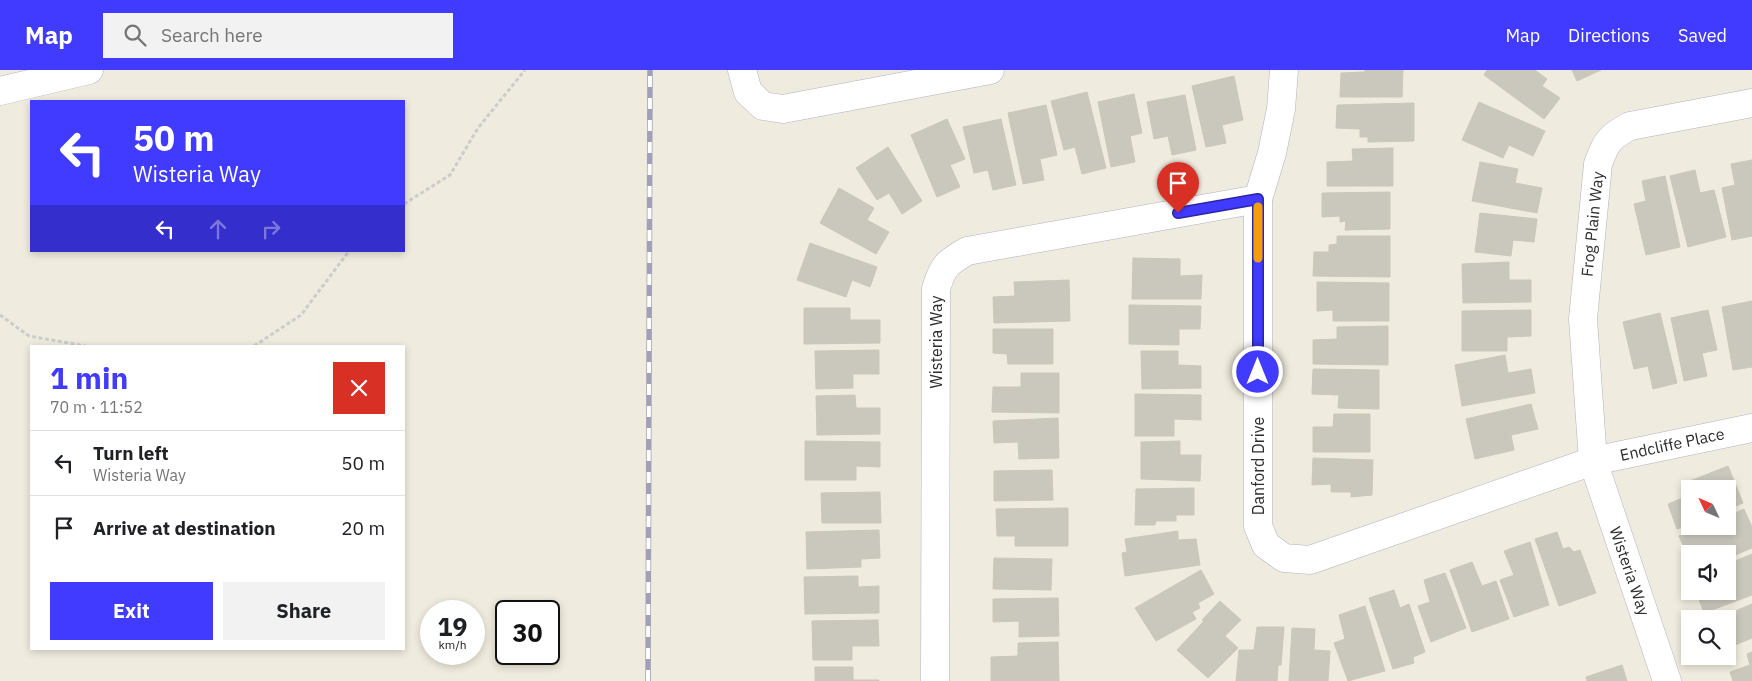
<!DOCTYPE html>
<meta charset="utf-8">
<style>
:root{--surface:#fff;--page:#f2f2f2;--text:#202124;--muted:#757577;--line:#e0e0e0;--accent:#413aff}
body{margin:0;font-family:"IBM Plex Sans",sans-serif;background:var(--page);color:var(--text);height:100vh;display:flex;flex-direction:column;font-size:19px;white-space:nowrap}
*{box-sizing:border-box;margin:0}
p{font-size:16px;color:var(--muted)}
.icon{flex:none;width:28px;height:28px;fill:none;stroke:currentColor;stroke-width:2;stroke-linecap:round;stroke-linejoin:round}
.map{position:relative;flex:1;overflow:hidden}
.details{position:absolute;left:30px;top:275px;width:375px;height:305px;display:flex;flex-direction:column;background:var(--surface);border-radius:0px;box-shadow:0 2px 8px #0003}
.details>*{flex:none}
.banner{position:absolute;left:30px;top:30px;width:375px;height:152px;border-radius:0px;box-shadow:0 2px 8px #0003;background:#413aff;color:#fff;overflow:hidden}
.needle{width:32px;rotate:314deg}
.fabs{position:absolute;left:1681px;top:410px;display:grid;gap:10px}
.fabs a{display:grid;place-items:center;width:55px;height:55px;border-radius:0px;background:var(--surface);box-shadow:0 2px 8px #0003;font-size:25px}
.speed{position:absolute;left:420px;top:530px;display:flex;gap:10px;font-size:25px;font-weight:700;text-align:center}
.speed>*{display:grid;place-content:center;width:65px;height:65px;border-radius:50%;background:var(--surface);box-shadow:0 2px 8px #0003;line-height:1}
.speed small{font-size:12px;font-weight:400}
.speed .limit{border:2px solid #111;border-radius:8px;background:#fff;color:#111}
.pin{position:absolute;display:grid;place-items:center;width:42px;height:42px;color:#fff;margin:-51px -21px;border-radius:50% 50% 50% 0;rotate:-45deg;box-shadow:0 0 5px #0007}
.pin .icon{rotate:45deg}
.me{position:absolute;width:55px;margin:-28px;rotate:0deg;stroke-linejoin:round;filter:drop-shadow(0 0 4px #0008)}
.turn{display:flex;align-items:center;gap:18px;height:105px;padding:0 20px;font-size:22px}
.turn .icon{width:65px;height:65px;stroke-width:2.5}
.turn b{display:block;font-size:35px;line-height:42px}
.lanes{display:flex;align-items:center;height:48px;padding:0 20px;background:#0003;justify-content:center;gap:25px;direction:ltr}
.lanes .off{opacity:.35}
.round{display:grid;place-items:center;flex:none;width:52px;height:52px;border-radius:0px;background:var(--page)}
.headline{display:flex;align-items:center;justify-content:space-between;height:85px;padding:0 20px}
h1{font-size:30px;font-weight:700;line-height:38px;color:var(--accent)}
.cta{display:flex;gap:10px;margin-top:auto;padding:10px 20px}
.cta a{flex:1;height:58px;border-radius:0px;background:var(--accent);color:#fff;font-size:20px;font-weight:700;line-height:58px;text-align:center}
.cta a+a{background:var(--page);color:var(--text)}
ul{padding:0;list-style:none}
li{display:flex;align-items:center;gap:15px;height:65px;padding:0 20px;border-top:1px solid var(--line)}
li div{flex:1}
li b{display:block;font-size:19px}
li em{font-style:normal}
header{display:flex;align-items:center;gap:30px;box-sizing:border-box;height:70px;padding:0 25px;background:var(--accent);color:#fff}
header strong{font-size:24px}
nav{display:flex;gap:28px;margin-inline-start:auto;font-size:18px}
.search{width:350px;height:45px;background:var(--page);display:flex;align-items:center;gap:12px;box-sizing:border-box;padding:0 18px;border-radius:0px;color:var(--muted);font-size:19px}
.map>svg:first-child{display:block}
</style>
<header>
<strong>Map</strong>
<div class="search"><svg class="icon" aria-label="search" viewBox="0 0 24 24"><circle cx="10" cy="10" r="6"/><path d="M15 15l6 6"/></svg>Search here</div>
<nav><a>Map</a><a>Directions</a><a>Saved</a></nav>
</header>
<div class="map">
<svg width="1752" height="611" viewBox="0 0 1752 611">
<rect width="100%" height="100%" fill="#efebde"/>
<g fill="#cac8bd" stroke="#cbc8b7">
<polygon points="1365,0 1403,0 1402,27 1340,27 1341,3 1365,2"/>
<polygon points="1487,0 1535,0 1547,9 1542,16 1560,28 1544,49 1484,5"/>
<polygon points="1572,0 1601,0 1577,11"/>
<polygon points="1234,6 1243,50 1222,55 1226,73 1206,77 1192,16"/>
<polygon points="1087,22 1106,98 1082,104 1075,77 1064,80 1051,31"/>
<polygon points="1134,24 1142,63 1130,66 1135,92 1111,97 1098,32"/>
<polygon points="1185,25 1196,80 1172,85 1168,66 1154,69 1147,32"/>
<polygon points="1479,32 1545,61 1533,86 1509,75 1503,88 1462,70"/>
<polygon points="1414,33 1414,71 1368,72 1368,67 1360,67 1360,59 1336,58 1337,35"/>
<polygon points="1046,35 1057,85 1040,89 1044,110 1023,114 1008,43"/>
<polygon points="947,49 965,89 950,95 960,117 937,127 911,65"/>
<polygon points="1001,49 1016,115 993,120 988,100 974,103 963,57"/>
<polygon points="888,77 922,131 902,144 889,123 877,130 856,98"/>
<polygon points="1393,78 1393,116 1327,116 1327,92 1353,91 1352,79"/>
<polygon points="1752,90 1752,166 1732,170 1722,118 1735,115 1731,94"/>
<polygon points="1480,92 1518,99 1515,113 1542,118 1537,143 1472,131"/>
<polygon points="1695,100 1700,123 1714,120 1726,167 1688,177 1670,106"/>
<polygon points="1665,106 1680,177 1646,185 1634,134 1646,131 1642,111"/>
<polygon points="839,118 874,138 867,150 889,162 876,184 820,153"/>
<polygon points="1390,122 1390,159 1345,160 1346,151 1340,152 1340,146 1322,147 1322,123"/>
<polygon points="1480,143 1537,149 1534,172 1513,170 1511,186 1475,182"/>
<polygon points="1337,166 1390,166 1390,207 1313,206 1314,182 1329,182 1329,175 1337,174"/>
<polygon points="810,173 877,197 870,217 852,210 846,227 797,210"/>
<polygon points="1133,188 1180,189 1180,206 1202,205 1201,229 1132,229"/>
<polygon points="1509,192 1509,210 1531,210 1531,232 1463,233 1462,194"/>
<polygon points="1069,210 1070,251 994,253 993,227 1015,226 1014,212"/>
<polygon points="1317,212 1389,213 1389,251 1333,251 1333,240 1317,241"/>
<polygon points="1752,231 1752,297 1733,300 1722,237"/>
<polygon points="1129,235 1201,236 1200,259 1179,259 1179,275 1129,274"/>
<polygon points="804,238 850,238 850,250 880,250 880,273 804,274"/>
<polygon points="1531,240 1531,266 1507,267 1507,281 1462,281 1462,241"/>
<polygon points="1708,240 1717,280 1702,283 1707,306 1684,311 1671,248"/>
<polygon points="1660,243 1677,313 1653,319 1648,296 1634,299 1623,252"/>
<polygon points="1388,256 1388,295 1313,294 1313,270 1337,269 1337,257"/>
<polygon points="993,259 1053,259 1053,294 1008,294 1007,284 993,283"/>
<polygon points="879,280 879,304 853,304 853,318 816,319 815,281"/>
<polygon points="1141,281 1178,281 1178,295 1201,296 1201,318 1142,319"/>
<polygon points="1505,285 1508,303 1531,299 1535,323 1462,336 1455,295"/>
<polygon points="1313,299 1379,300 1379,339 1338,338 1339,325 1312,324"/>
<polygon points="1021,303 1059,303 1059,343 992,342 993,317 1021,317"/>
<polygon points="1135,324 1201,325 1201,350 1174,349 1174,366 1135,366"/>
<polygon points="855,325 856,338 880,338 880,364 817,365 816,326"/>
<polygon points="1531,334 1538,359 1511,365 1514,380 1475,389 1466,349"/>
<polygon points="1334,344 1370,344 1370,382 1313,382 1313,357 1333,357"/>
<polygon points="1058,348 1059,388 1019,389 1018,372 994,373 993,351"/>
<polygon points="805,371 880,372 880,397 856,396 856,410 805,410"/>
<polygon points="1180,371 1180,385 1201,385 1200,411 1141,409 1141,372"/>
<polygon points="1313,388 1373,390 1372,425 1351,427 1351,422 1331,422 1331,414 1312,415"/>
<polygon points="1728,396 1743,433 1728,439 1728,419 1690,419 1690,425 1685,413"/>
<polygon points="1052,400 1053,430 994,431 994,401"/>
<polygon points="1194,418 1194,445 1176,445 1176,451 1156,451 1155,455 1135,455 1136,419"/>
<polygon points="880,422 881,453 822,453 821,423"/>
<polygon points="1690,425 1690,454 1677,459 1668,434"/>
<polygon points="1068,438 1068,476 1015,476 1015,466 997,466 996,439"/>
<polygon points="1744,439 1752,457 1752,478 1728,488 1728,484 1705,484 1704,480 1696,484 1690,484 1690,486 1688,487 1679,466 1702,456 1728,456 1728,446"/>
<polygon points="879,460 880,488 861,489 861,497 807,499 806,462"/>
<polygon points="1178,461 1178,470 1196,469 1200,495 1125,506 1122,483 1127,482 1125,469"/>
<polygon points="1557,462 1563,479 1569,477 1574,482 1580,480 1596,523 1559,536 1535,469"/>
<polygon points="1530,472 1549,535 1514,547 1500,510 1514,505 1504,481"/>
<polygon points="1752,484 1752,525 1704,543 1696,521 1728,521 1728,494"/>
<polygon points="994,488 1052,489 1051,520 993,519"/>
<polygon points="1472,492 1482,516 1496,511 1509,549 1472,562 1450,500"/>
<polygon points="1201,500 1214,524 1198,533 1200,538 1192,542 1196,549 1156,571 1135,538"/>
<polygon points="1445,503 1466,558 1431,572 1418,536 1430,532 1424,510"/>
<polygon points="858,506 858,517 879,516 879,543 805,544 804,507"/>
<polygon points="1394,520 1400,538 1409,534 1425,582 1413,587 1414,593 1393,599 1369,528"/>
<polygon points="1058,528 1059,566 1019,567 1019,551 993,552 993,529"/>
<polygon points="1220,531 1241,550 1225,566 1238,578 1208,608 1177,580 1204,551 1202,550"/>
<polygon points="1752,534 1752,568 1728,578 1728,549 1716,549"/>
<polygon points="1365,536 1385,601 1348,611 1334,573 1345,569 1339,545"/>
<polygon points="878,550 879,576 852,576 852,590 813,590 812,551"/>
<polygon points="1257,557 1284,557 1281,595 1278,595 1277,611 1236,611 1239,580 1254,580"/>
<polygon points="1292,558 1315,559 1314,580 1330,581 1328,611 1289,611"/>
<polygon points="1058,572 1059,611 991,611 991,587 1018,586 1018,573"/>
<polygon points="1752,582 1752,611 1733,611 1730,602 1750,595 1747,584"/>
<polygon points="1622,595 1627,611 1587,611 1586,607"/>
<polygon points="815,597 853,597 853,610 879,610 879,611 815,611"/>
</g>
<g fill="none" stroke-linecap="round" stroke-linejoin="round">
<g stroke="#b2b2c1" stroke-width="29">
<g id="minor">
<polyline points="742,0 748,22 763,36 783,39 990,0"/>
<polyline points="1284,0 1281,39 1272,83 1258,129 1258,456 1266,475 1284,488 1310,490 1593,391 1752,358"/>
<polyline points="0,21 89,0"/>
<path d="M935 611 936 219C943 195 947 193 967 181L1258 129"/>
<path d="M1667 611 1593 391 1583 249 1598 94C1606 72 1609 67 1630 56L1752 33"/>
</g>
</g>
<g stroke="#ccc" stroke-width="3" stroke-dasharray="4 2.5" stroke-linecap="butt">
<polyline points="404,134 450,105 478,58 525,0"/>
<polyline points="0,245 29,266 86,276"/>
<polyline points="254,276 301,245 349,181"/>
</g>
<use href="#minor" stroke="#fff" stroke-width="28"/>
<g stroke="#a1a0b8" stroke-width="5.5">
<polyline id="rail" points="648,611 650,0"/>
</g>
<use href="#rail" stroke="#fff" stroke-width="4" stroke-dasharray="11" stroke-linecap="butt"/>
</g>
<g fill="none" stroke-linecap="round" stroke-linejoin="round">
<g stroke="#2a26a6" stroke-width="12">
<polyline id="route" points="1178,143 1258,129 1258,302"/>
</g>
<use href="#route" stroke="#413aff" stroke-width="9"/>
<polyline stroke="#f59e0b" stroke-width="9" points="1258,137 1258,188"/>
</g>
<g text-anchor="middle" stroke-width="4.5" stroke-linejoin="round" paint-order="stroke">
<g font-size="16" fill="#2c2c2c" stroke="#fff">
<text transform="translate(1592 154) rotate(-84)" y="6">Frog Plain Way</text>
<text transform="translate(936 272) rotate(-90)" y="6">Wisteria Way</text>
<text transform="translate(1672 374) rotate(-12)" y="6">Endcliffe Place</text>
<text transform="translate(1258 396) rotate(-90)" y="6">Danford Drive</text>
<text transform="translate(1630 501) rotate(71)" y="6">Wisteria Way</text>
</g>
</g>
</svg>
<div class="fabs">
<a><svg class="needle" viewBox="-14 -14 28 28"><path d="M0-13l5 13h-10z" fill="#e53935"/><path d="M0 13l5-13h-10z" fill="#757577"/></svg></a>
<a><svg class="icon" aria-label="sound" viewBox="0 0 24 24"><path d="M4 9h4l5-4v14l-5-4H4zM17 9q2 3 0 6"/></svg></a>
<a><svg class="icon" aria-label="search" viewBox="0 0 24 24"><circle cx="10" cy="10" r="6"/><path d="M15 15l6 6"/></svg></a>
</div>
<div class="speed"><div>19<small>km/h</small></div><div class="limit">30</div></div>
<div class="pin" style="left:1178px;top:143px;background:#d93025"><svg class="icon" aria-label="arrive" viewBox="0 0 24 24"><path d="M6 21V4h12l-3 4 3 4H6"/></svg></div>
<svg class="me" style="left:1258px;top:302px" viewBox="-20 -20 40 40"><circle r="17" fill="#413aff" stroke="#fff" stroke-width="3"/><path d="M0-11L8 9 0 5-8 9z" fill="#fff"/></svg>
<div class="banner">
<div class="turn"><svg class="icon" aria-label="left" viewBox="0 0 24 24"><path d="M17 20v-9H6M10 6l-5 5 5 5"/></svg><div><b>50 m</b>Wisteria Way</div></div>
<div class="lanes"><svg class="icon" aria-label="left" viewBox="0 0 24 24"><path d="M17 20v-9H6M10 6l-5 5 5 5"/></svg><svg class="icon off" aria-label="ahead" viewBox="0 0 24 24"><path d="M12 20V5M6 11l6-6 6 6"/></svg><svg class="icon off" aria-label="right" viewBox="0 0 24 24"><path d="M7 20v-9h11M14 6l5 5-5 5"/></svg></div>
</div>
<section class="details">
<div class="headline"><div><h1>1 min</h1><p>70 m · 11:52</p></div><a class="round" style="background:#d93025;color:#fff"><svg class="icon" aria-label="close" viewBox="0 0 24 24"><path d="M6 6l12 12M18 6L6 18"/></svg></a></div>
<ul>
<li><svg class="icon" aria-label="left" viewBox="0 0 24 24"><path d="M17 20v-9H6M10 6l-5 5 5 5"/></svg><div><b>Turn left</b><p>Wisteria Way</p></div><em>50 m</em></li>
<li><svg class="icon" aria-label="arrive" viewBox="0 0 24 24"><path d="M6 21V4h12l-3 4 3 4H6"/></svg><div><b>Arrive at destination</b></div><em>20 m</em></li>
</ul>
<div class="cta"><a>Exit</a><a>Share</a></div>
</section>
</div>
